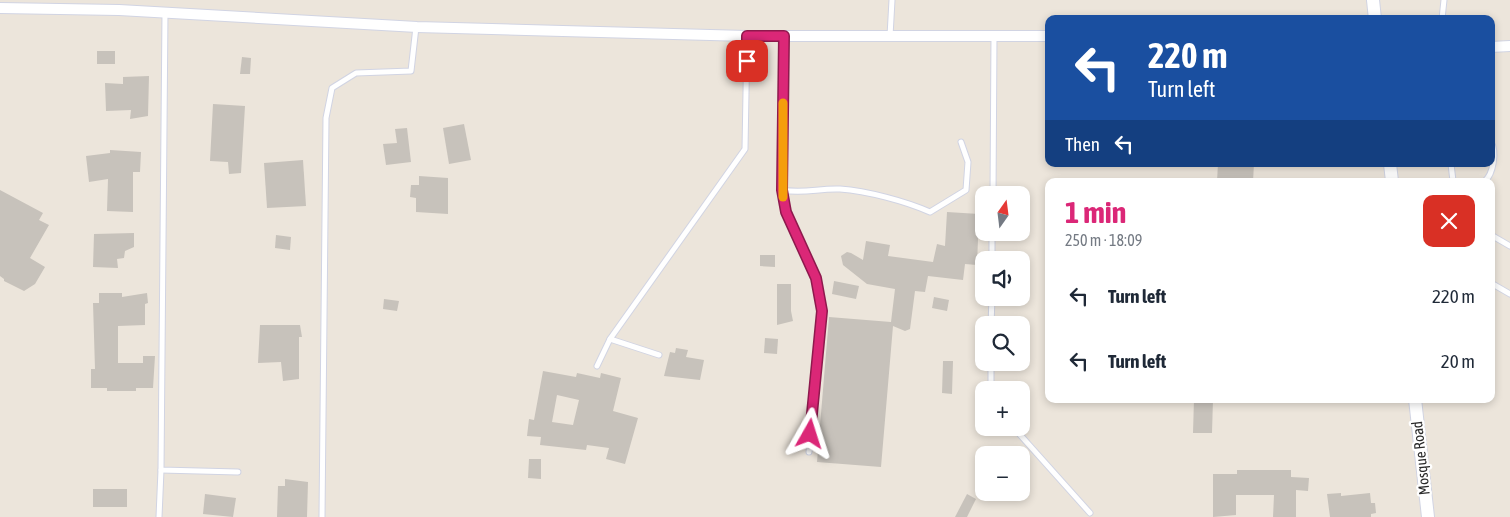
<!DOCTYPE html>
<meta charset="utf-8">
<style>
:root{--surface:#fff;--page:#f6f6f7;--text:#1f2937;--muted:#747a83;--accent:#db2777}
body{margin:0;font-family:"Asap Condensed",sans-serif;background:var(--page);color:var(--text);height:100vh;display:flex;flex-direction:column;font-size:19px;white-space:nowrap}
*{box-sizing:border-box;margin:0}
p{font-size:16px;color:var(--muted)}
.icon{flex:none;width:28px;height:28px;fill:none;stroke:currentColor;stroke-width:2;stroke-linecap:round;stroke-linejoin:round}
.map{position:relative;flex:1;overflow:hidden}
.panel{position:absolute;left:1045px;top:178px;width:450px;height:225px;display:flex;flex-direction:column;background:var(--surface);border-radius:10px;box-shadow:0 2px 8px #0003}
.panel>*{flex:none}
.top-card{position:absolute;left:1045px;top:15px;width:450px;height:152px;border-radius:10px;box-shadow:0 2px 8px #0003;background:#1a4fa0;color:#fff;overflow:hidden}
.needle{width:32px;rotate:14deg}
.fabs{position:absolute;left:975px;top:186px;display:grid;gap:10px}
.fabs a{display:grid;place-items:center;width:55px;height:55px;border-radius:10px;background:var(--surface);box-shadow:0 2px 8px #0003;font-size:25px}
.pin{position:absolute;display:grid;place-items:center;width:42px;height:42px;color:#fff;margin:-21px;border-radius:10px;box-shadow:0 2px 8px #0006}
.me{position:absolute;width:55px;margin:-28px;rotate:6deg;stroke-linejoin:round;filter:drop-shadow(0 0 4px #0008)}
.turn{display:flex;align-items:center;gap:18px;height:105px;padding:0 20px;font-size:22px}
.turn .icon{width:65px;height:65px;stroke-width:2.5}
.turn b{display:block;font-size:35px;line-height:42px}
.then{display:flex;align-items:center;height:48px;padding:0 20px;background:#0003;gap:10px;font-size:19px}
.round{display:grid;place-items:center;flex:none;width:52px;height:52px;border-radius:10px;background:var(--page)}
.summary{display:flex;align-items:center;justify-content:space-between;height:85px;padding:0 20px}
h1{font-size:30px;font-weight:700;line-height:38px;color:var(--accent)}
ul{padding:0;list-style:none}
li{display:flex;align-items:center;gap:15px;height:65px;padding:0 20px}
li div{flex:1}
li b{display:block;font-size:19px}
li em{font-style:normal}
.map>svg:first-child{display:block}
</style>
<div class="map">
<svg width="1510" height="517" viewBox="0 0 1510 517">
<rect width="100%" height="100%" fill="#ece5db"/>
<g fill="#c7c2bb" fill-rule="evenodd">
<rect x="97" y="51" width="18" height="13"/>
<polygon points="242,57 251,58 250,74 240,74"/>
<polygon points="149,76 148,116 130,119 131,110 106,111 105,83 123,84 123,77"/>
<polygon points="213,104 245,106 241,173 229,174 228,162 210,161"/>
<polygon points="464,124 471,160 449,164 443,128"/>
<polygon points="407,128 411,162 386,165 383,144 397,143 395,129"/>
<polygon points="110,150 141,152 140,172 133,172 133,212 107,211 108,179 89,182 86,156 110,153"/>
<polygon points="303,160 306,206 267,208 264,163"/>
<polygon points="1218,164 1254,164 1253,181 1217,181"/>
<polygon points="419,176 448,178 448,214 416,212 416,198 410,197 411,185 419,185"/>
<polygon points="0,190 43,213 39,220 49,225 30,258 45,267 35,284 24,291 4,281 4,279 0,276"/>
<polygon points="947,212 979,214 977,265 965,264 963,280 928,276 925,292 915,291 910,329 905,331 893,326 881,467 817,462 829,317 891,322 895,289 867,284 843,265 841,256 847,252 851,253 863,260 866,241 890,245 888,256 933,262 937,244 945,246"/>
<polygon points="134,233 134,247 125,251 124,258 117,259 118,268 93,267 94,234"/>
<polygon points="276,235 291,237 290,250 275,248"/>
<polygon points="760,255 775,255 775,267 760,266"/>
<polygon points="834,281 859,286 856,299 832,294"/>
<polygon points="777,284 791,284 791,311 793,321 777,325"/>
<polygon points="99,293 122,293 122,297 147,293 148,303 145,304 145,325 118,326 118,363 143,363 143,356 155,356 153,388 136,388 136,391 107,391 107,388 91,388 91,369 95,369 93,303 99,303"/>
<polygon points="934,297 949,300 947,311 932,308"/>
<polygon points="384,299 399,301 397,311 383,309"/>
<polygon points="260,325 300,325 302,337 299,337 299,379 283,381 281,362 258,363"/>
<polygon points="765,338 778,339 777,354 764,353"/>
<polygon points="676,348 688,350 686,357 704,360 700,380 664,376 670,352 675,353"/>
<polygon points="943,361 953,361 952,394 942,393"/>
<path d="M543 371 576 377 577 373 600 378 601 373 621 378 613 411 638 418 625 464 606 459 609 448 587 445 586 450 540 445 541 437 527 436 529 419 534 420ZM557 395 579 400 573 425 552 422Z"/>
<polygon points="1194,399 1213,399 1212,433 1193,433"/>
<polygon points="529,459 541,459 541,479 528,478"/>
<polygon points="1237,470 1291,470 1291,477 1309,478 1308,491 1296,490 1296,517 1273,517 1274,495 1236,495 1236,515 1213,517 1213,474 1237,474"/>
<polygon points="285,479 308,482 307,517 277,517 278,486 285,486"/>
<rect x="93" y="489" width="34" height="18"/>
<polygon points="1341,493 1341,496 1370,493 1371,503 1375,503 1376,513 1371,514 1371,517 1330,517 1327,494"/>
<polygon points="205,494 236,498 233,517 203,514"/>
<polygon points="967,494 976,499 967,517 955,517"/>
</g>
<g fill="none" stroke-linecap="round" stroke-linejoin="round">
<g stroke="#d1d4e3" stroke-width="7">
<g id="service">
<polyline points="165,13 161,470 238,472"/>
<polyline points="1442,19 1444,0"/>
<path d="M784 36 782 190C804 194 819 188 840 189 867 191 905 201 930 212L966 190 968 162 961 142"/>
<polyline points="890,36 892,0"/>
<polyline points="1451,164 1453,181"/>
<path d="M1485 181C1493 174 1497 152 1491 142"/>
<polyline points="782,190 786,212 815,278 823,311 809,452"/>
<polyline points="993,195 994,36"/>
<polyline points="1491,235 1510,246"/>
<polyline points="992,260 992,232"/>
<polyline points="1491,283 1510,294"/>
<polyline points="991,325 992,298"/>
<polyline points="610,339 659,355"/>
<polyline points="597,366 610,339 745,149 747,36"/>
<polyline points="991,390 991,362"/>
<polyline points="1014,428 1090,513"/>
<polyline points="159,517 161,470"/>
<polyline points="322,517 326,118 332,88 356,73 411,71 416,27"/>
</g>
</g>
<g stroke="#d1d4e3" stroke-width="12">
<g id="minor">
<polyline points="0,8 119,10 417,27 526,30 747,36 1049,36"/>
<polyline points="1491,47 1510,46"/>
</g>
</g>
<g stroke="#d1d4e3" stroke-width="14">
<g id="tertiary">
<polyline points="1373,0 1375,19"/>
<polyline points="1390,164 1392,181"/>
<polyline points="1415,399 1428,517"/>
</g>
</g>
<use href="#service" stroke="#fff" stroke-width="5"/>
<use href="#minor" stroke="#fff" stroke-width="10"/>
<use href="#tertiary" stroke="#fff" stroke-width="12"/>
</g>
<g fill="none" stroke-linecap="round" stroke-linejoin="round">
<g stroke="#8e194d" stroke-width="12">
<polyline id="route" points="747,61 747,36 784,36 782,190 786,212 816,278 822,311 810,434"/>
</g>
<use href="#route" stroke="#db2777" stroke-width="9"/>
<polyline stroke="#f59e0b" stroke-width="9" points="783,197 783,103"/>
</g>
<g text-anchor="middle" stroke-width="4.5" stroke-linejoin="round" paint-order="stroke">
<g font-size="15" fill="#2a2a2a" stroke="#fff">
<text transform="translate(1421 458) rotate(-96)" y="5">Mosque Road</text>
</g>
</g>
</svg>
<div class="fabs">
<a><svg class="needle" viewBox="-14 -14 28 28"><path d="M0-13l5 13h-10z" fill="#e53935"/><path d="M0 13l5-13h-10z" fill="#747a83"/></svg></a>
<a><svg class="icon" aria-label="sound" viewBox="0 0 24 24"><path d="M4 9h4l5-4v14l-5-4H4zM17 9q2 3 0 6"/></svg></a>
<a><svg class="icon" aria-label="search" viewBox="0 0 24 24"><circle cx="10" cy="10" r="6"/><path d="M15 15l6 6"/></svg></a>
<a>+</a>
<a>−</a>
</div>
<div class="pin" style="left:747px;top:61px;background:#d93025"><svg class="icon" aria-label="arrive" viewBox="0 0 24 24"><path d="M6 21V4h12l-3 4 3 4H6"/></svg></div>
<svg class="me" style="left:810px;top:434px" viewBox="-20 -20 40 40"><path d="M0-17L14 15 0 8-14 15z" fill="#db2777" stroke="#fff" stroke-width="4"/></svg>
<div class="top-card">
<div class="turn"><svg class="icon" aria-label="left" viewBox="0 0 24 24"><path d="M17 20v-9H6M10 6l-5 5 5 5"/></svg><div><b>220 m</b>Turn left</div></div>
<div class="then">Then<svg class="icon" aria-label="left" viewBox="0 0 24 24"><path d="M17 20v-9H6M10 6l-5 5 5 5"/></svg></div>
</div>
<section class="panel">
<div class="summary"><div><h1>1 min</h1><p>250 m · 18:09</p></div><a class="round" style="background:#d93025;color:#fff"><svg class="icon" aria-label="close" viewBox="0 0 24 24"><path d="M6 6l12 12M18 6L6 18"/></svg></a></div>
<ul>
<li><svg class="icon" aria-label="left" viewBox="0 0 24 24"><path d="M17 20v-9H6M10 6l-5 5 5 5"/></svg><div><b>Turn left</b></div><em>220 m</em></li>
<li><svg class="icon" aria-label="left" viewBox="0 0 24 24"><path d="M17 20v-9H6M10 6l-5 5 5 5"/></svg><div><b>Turn left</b></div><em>20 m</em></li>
</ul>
</section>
</div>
